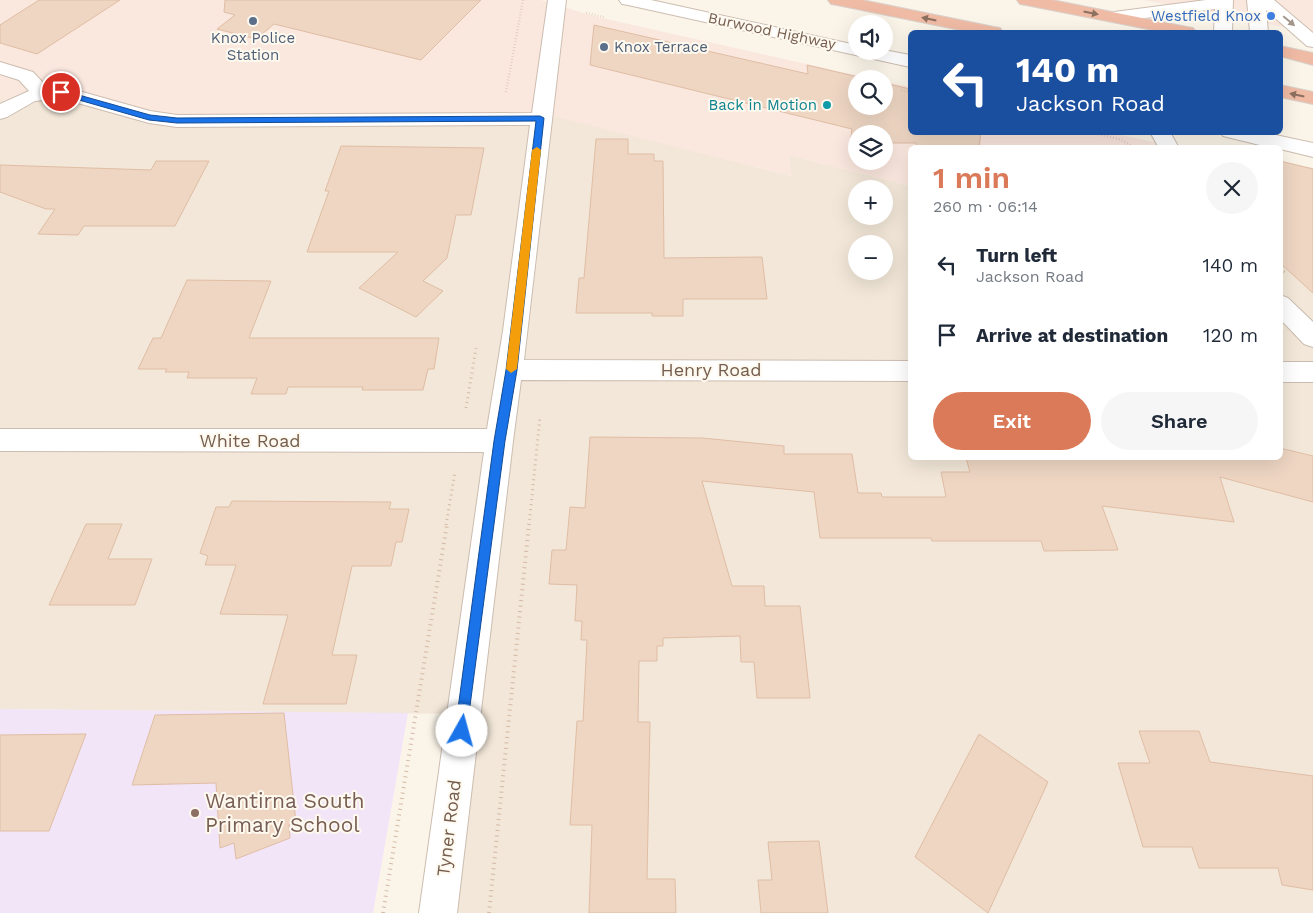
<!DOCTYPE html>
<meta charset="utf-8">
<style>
:root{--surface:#fff;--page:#f6f6f7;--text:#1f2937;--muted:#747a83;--accent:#db7a58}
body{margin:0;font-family:"Work Sans",sans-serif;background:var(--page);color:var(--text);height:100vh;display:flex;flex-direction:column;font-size:19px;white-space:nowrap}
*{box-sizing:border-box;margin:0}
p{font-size:16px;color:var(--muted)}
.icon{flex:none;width:28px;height:28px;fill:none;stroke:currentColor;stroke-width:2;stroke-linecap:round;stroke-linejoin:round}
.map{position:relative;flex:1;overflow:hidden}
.side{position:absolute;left:908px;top:145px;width:375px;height:315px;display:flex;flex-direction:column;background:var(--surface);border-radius:8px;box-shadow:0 5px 20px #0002}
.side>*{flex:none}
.top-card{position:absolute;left:908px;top:30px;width:375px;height:105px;border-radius:8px;box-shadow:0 5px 20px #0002;background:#1a4fa0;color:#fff;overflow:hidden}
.controls{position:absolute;left:848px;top:15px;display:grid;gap:10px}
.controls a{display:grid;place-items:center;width:45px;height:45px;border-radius:50%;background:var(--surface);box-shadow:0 5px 20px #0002;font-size:25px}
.pin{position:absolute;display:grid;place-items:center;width:42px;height:42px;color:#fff;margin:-21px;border:2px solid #fff;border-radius:50%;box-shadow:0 1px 5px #0007}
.me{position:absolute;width:55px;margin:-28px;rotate:7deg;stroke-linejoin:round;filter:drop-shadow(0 0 4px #0008)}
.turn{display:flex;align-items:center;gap:18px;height:105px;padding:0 25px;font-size:22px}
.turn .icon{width:65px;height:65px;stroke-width:2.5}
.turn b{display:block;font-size:35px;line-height:42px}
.round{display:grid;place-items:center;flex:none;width:52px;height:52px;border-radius:26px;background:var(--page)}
.headline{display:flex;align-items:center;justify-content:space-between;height:85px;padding:0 25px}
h1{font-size:30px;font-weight:600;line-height:38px;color:var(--accent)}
.cta{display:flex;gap:10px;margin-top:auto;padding:10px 25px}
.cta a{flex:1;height:58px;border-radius:30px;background:var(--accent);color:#fff;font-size:20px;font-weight:600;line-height:58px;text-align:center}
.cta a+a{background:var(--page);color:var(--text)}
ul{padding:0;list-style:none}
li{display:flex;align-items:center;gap:15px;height:70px;padding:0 25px}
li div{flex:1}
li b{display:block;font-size:19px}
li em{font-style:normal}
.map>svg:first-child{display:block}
</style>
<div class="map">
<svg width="1313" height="913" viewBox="0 0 1313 913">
<rect width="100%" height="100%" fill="#fbf5e9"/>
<path fill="#f2e7d8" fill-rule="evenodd" d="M32 95 541 112 791 176 789 155 910 186V458H1280V161L1313 168V913H438L464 714 0 709V99L14 104ZM856 189H884V216H856ZM856 244H884V271H856Z"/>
<g fill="#fae7de" fill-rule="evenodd">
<path d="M0 0H541L593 16 873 79H856V106H884V81L910 87V132L1111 133 1168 145 1169 147 910 148V186L789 155 792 176 541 113 177 121 61 92 14 104 0 99ZM856 134H884V161H856Z"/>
<polygon points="1144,0 1313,0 1313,33"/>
</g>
<polygon fill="#f2e5f8" points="0,709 408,713 373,913 0,913"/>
<g fill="#eed6c3" stroke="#e0bda4">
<polygon points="39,0 120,0 37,54 0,43 0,25"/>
<polygon points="225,0 481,0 421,60 274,24 256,39 217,29 235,15 224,12"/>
<polygon points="594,25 808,74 807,65 867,79 856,79 856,106 884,106 884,83 910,89 910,132 981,132 979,148 917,148 916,143 884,143 884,134 856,134 856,143 850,143 852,129 590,65"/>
<polygon points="596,139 628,139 628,154 654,154 654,161 663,161 664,258 762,257 767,299 683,299 683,316 652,316 652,313 576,313 579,278 584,278"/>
<polygon points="341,146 484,148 471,215 456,215 447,258 423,281 443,291 416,317 359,288 398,252 307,252 329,191 325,191"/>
<polygon points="156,161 209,161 175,226 84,226 78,235 38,234 55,209 46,209 0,192 0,165 151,170"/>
<polygon points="1280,161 1313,169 1313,293 1280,263"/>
<polygon points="187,280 271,281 249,338 439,338 434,369 428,369 423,390 362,390 363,387 288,387 286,394 251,394 257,378 187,378 189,372 165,372 167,369 138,369 153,338 161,338"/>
<polygon points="590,437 702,438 784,446 784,454 852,454 858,493 881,493 882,497 946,497 941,472 970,472 966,458 1280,458 1280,448 1313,456 1313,502 1220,477 1234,522 1102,506 1118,550 1044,551 1041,541 932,541 931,538 820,538 814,492 702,481 732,586 764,586 765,606 800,606 810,698 757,698 754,662 741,662 740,636 663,638 663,646 657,646 657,661 639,661 638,722 650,722 647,879 675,879 676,913 589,913 592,825 570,825 577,721 583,721 587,640 581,640 582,621 575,621 577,585 549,584 552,550 566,550 570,507 585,508"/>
<polygon points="232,501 391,502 389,509 409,509 402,542 396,542 391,566 352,566 332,655 357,655 346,704 263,704 288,615 220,614 236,565 205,565 208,556 200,553 216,507 229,507"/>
<polygon points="86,524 122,524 108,559 152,559 135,605 49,605"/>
<polygon points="284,713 296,822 289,825 290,838 236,859 234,843 220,848 216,783 132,785 155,715"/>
<polygon points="1139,731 1199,731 1210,762 1313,776 1313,890 1282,885 1278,868 1199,868 1192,847 1143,847 1118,763 1150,763"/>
<polygon points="86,734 49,831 0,831 0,735"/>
<polygon points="979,734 1048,782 988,913 915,857"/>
<polygon points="819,841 828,913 761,913 758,880 772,880 768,842"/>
</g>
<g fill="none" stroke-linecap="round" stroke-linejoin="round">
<g stroke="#ccbdb0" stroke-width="2">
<g id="minor">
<polygon points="548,0 566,0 524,360 910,361 910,381 521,380 513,441 457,913 419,913 484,452 0,451 0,429 487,429 503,331 530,125 177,127 149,123 60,98 35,101 7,117 0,119 0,104 29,91 19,80 0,74 0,62 33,72 47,87 61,86 150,111 177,115 532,113"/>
<polygon points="619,0 651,0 856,45 856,51 884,50 910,55 910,67 628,5 622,4"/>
<polygon points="1206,0 1233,0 1232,32 1214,32 1215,9 1114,22 1108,21 1105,17 1108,13 1114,12"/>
<polygon points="1247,0 1274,0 1313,33 1313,47 1307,46 1266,10 1268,32 1250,32"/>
<polygon points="1150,132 1170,132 1179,148 1159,148"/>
<polygon points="1220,132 1262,132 1313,143 1313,157 1280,149 1280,148 1272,148 1223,136"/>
<polygon points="1280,295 1288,298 1313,322 1313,347 1304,344 1280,319"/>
<rect x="1280" y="362" width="33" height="20"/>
</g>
</g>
<g stroke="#d8d2cd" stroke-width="2">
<g id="highway">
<polygon points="828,0 862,0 994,27 1000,28 1003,32 970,32 837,5 831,4"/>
<polygon points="1017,0 1052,0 1187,27 1193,28 1196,32 1163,32 1026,5 1020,4"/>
<polygon points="1280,46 1313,53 1313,65 1280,56"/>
<polygon points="1280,85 1313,92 1313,104 1280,97"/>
</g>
</g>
<g stroke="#d4b9a5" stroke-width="2.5" stroke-dasharray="0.5 2.5" stroke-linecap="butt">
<polyline points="586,13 604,17"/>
<polyline points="901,90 910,92"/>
<polyline points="506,92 523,0"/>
<polyline points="1090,132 1119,139 1132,146"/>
</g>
<g stroke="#d4b9a5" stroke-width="3" stroke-dasharray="1 4" stroke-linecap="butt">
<polyline points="1280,268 1287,274"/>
<polyline points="466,408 476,348"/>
<polyline points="446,525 455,472"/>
<polyline points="529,525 540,417"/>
</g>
<g stroke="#d4b9a5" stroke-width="4" stroke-dasharray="1 4.5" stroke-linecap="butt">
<polyline points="383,913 447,524"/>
<polyline points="489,913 529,524"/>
</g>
<use href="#minor" fill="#fff" fill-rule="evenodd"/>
<use href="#highway" fill="#f0bba5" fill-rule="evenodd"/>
</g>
<defs><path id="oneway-solid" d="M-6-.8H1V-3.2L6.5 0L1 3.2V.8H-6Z" transform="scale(1.25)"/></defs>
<g fill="#8d705f">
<use href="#oneway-solid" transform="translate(1091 13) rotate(11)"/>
<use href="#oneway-solid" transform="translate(929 19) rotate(-168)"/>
<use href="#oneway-solid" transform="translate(1297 95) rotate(-168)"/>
</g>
<use fill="#a5968c" href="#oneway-solid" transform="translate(1289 21) rotate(40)"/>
<polygon fill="#1a73e8" stroke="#114b97" points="61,90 150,115 177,118 540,116 544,118 517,370 505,441 466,736 462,738 457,736 455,731 494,441 506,370 536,121 177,123 149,120 58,94 57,92"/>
<polygon fill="#f59e0b" points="537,147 541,150 517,369 511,373 506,369 532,150"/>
<circle fill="#3f7fe0" stroke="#fef9ef" stroke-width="2" cx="1271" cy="16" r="5"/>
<g fill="#5c6f8a" stroke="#fef9ef" stroke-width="2">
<circle cx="253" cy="21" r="5"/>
<circle cx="604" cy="47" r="5"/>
</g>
<circle fill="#0f9aa8" stroke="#fef9ef" stroke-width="2" cx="827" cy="105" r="5"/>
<circle fill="#8d6e63" stroke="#fef9ef" stroke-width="2" cx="195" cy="813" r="5"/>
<g text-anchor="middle" stroke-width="4" stroke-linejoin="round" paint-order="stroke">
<g font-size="15" fill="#366cbe" stroke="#fef9ef" text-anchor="end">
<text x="1261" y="21">Westfield Knox</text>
</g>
<g font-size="15" fill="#745d4e" stroke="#fef9ef">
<text transform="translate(772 31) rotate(12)" y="5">Burwood Highway</text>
</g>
<g font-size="15" fill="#4e5e75" stroke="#fef9ef">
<text x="253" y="43">Knox Police<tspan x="253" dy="17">Station</tspan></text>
<text x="614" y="52" text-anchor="start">Knox Terrace</text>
</g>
<g font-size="15" fill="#0d838f" stroke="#fef9ef" text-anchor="end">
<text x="817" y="110">Back in Motion</text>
</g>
<g font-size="18" fill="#745d4e" stroke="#fef9ef">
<text x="711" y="376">Henry Road</text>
<text x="250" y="447">White Road</text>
<text transform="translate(449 828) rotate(-83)" y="6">Tyner Road</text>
</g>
<g font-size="21" fill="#785e54" stroke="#fef9ef" text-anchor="start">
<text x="205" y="808">Wantirna South<tspan x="205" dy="24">Primary School</tspan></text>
</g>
</g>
</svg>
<div class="controls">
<a><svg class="icon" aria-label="sound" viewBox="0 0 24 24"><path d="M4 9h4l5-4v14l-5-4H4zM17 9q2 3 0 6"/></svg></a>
<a><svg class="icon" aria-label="search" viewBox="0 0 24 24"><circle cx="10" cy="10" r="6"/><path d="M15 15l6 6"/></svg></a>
<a><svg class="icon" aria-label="layers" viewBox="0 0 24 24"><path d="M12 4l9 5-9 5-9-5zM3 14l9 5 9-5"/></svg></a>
<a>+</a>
<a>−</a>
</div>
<div class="pin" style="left:61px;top:92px;background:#d93025"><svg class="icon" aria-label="arrive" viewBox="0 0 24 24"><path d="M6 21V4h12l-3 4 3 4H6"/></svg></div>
<svg class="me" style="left:462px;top:731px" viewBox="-20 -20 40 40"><circle r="19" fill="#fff"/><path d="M0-13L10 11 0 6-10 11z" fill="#1a73e8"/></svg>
<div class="top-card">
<div class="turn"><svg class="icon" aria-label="left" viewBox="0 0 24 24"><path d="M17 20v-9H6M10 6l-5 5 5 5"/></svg><div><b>140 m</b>Jackson Road</div></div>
</div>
<section class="side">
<div class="headline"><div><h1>1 min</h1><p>260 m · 06:14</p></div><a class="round"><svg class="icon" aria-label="close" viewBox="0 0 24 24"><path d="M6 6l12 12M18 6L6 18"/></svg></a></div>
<ul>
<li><svg class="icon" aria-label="left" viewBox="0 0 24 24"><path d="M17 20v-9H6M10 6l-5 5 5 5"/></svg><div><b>Turn left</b><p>Jackson Road</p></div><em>140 m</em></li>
<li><svg class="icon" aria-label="arrive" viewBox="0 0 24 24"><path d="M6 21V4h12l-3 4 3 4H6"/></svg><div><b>Arrive at destination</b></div><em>120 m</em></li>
</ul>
<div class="cta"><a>Exit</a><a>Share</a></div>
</section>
</div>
